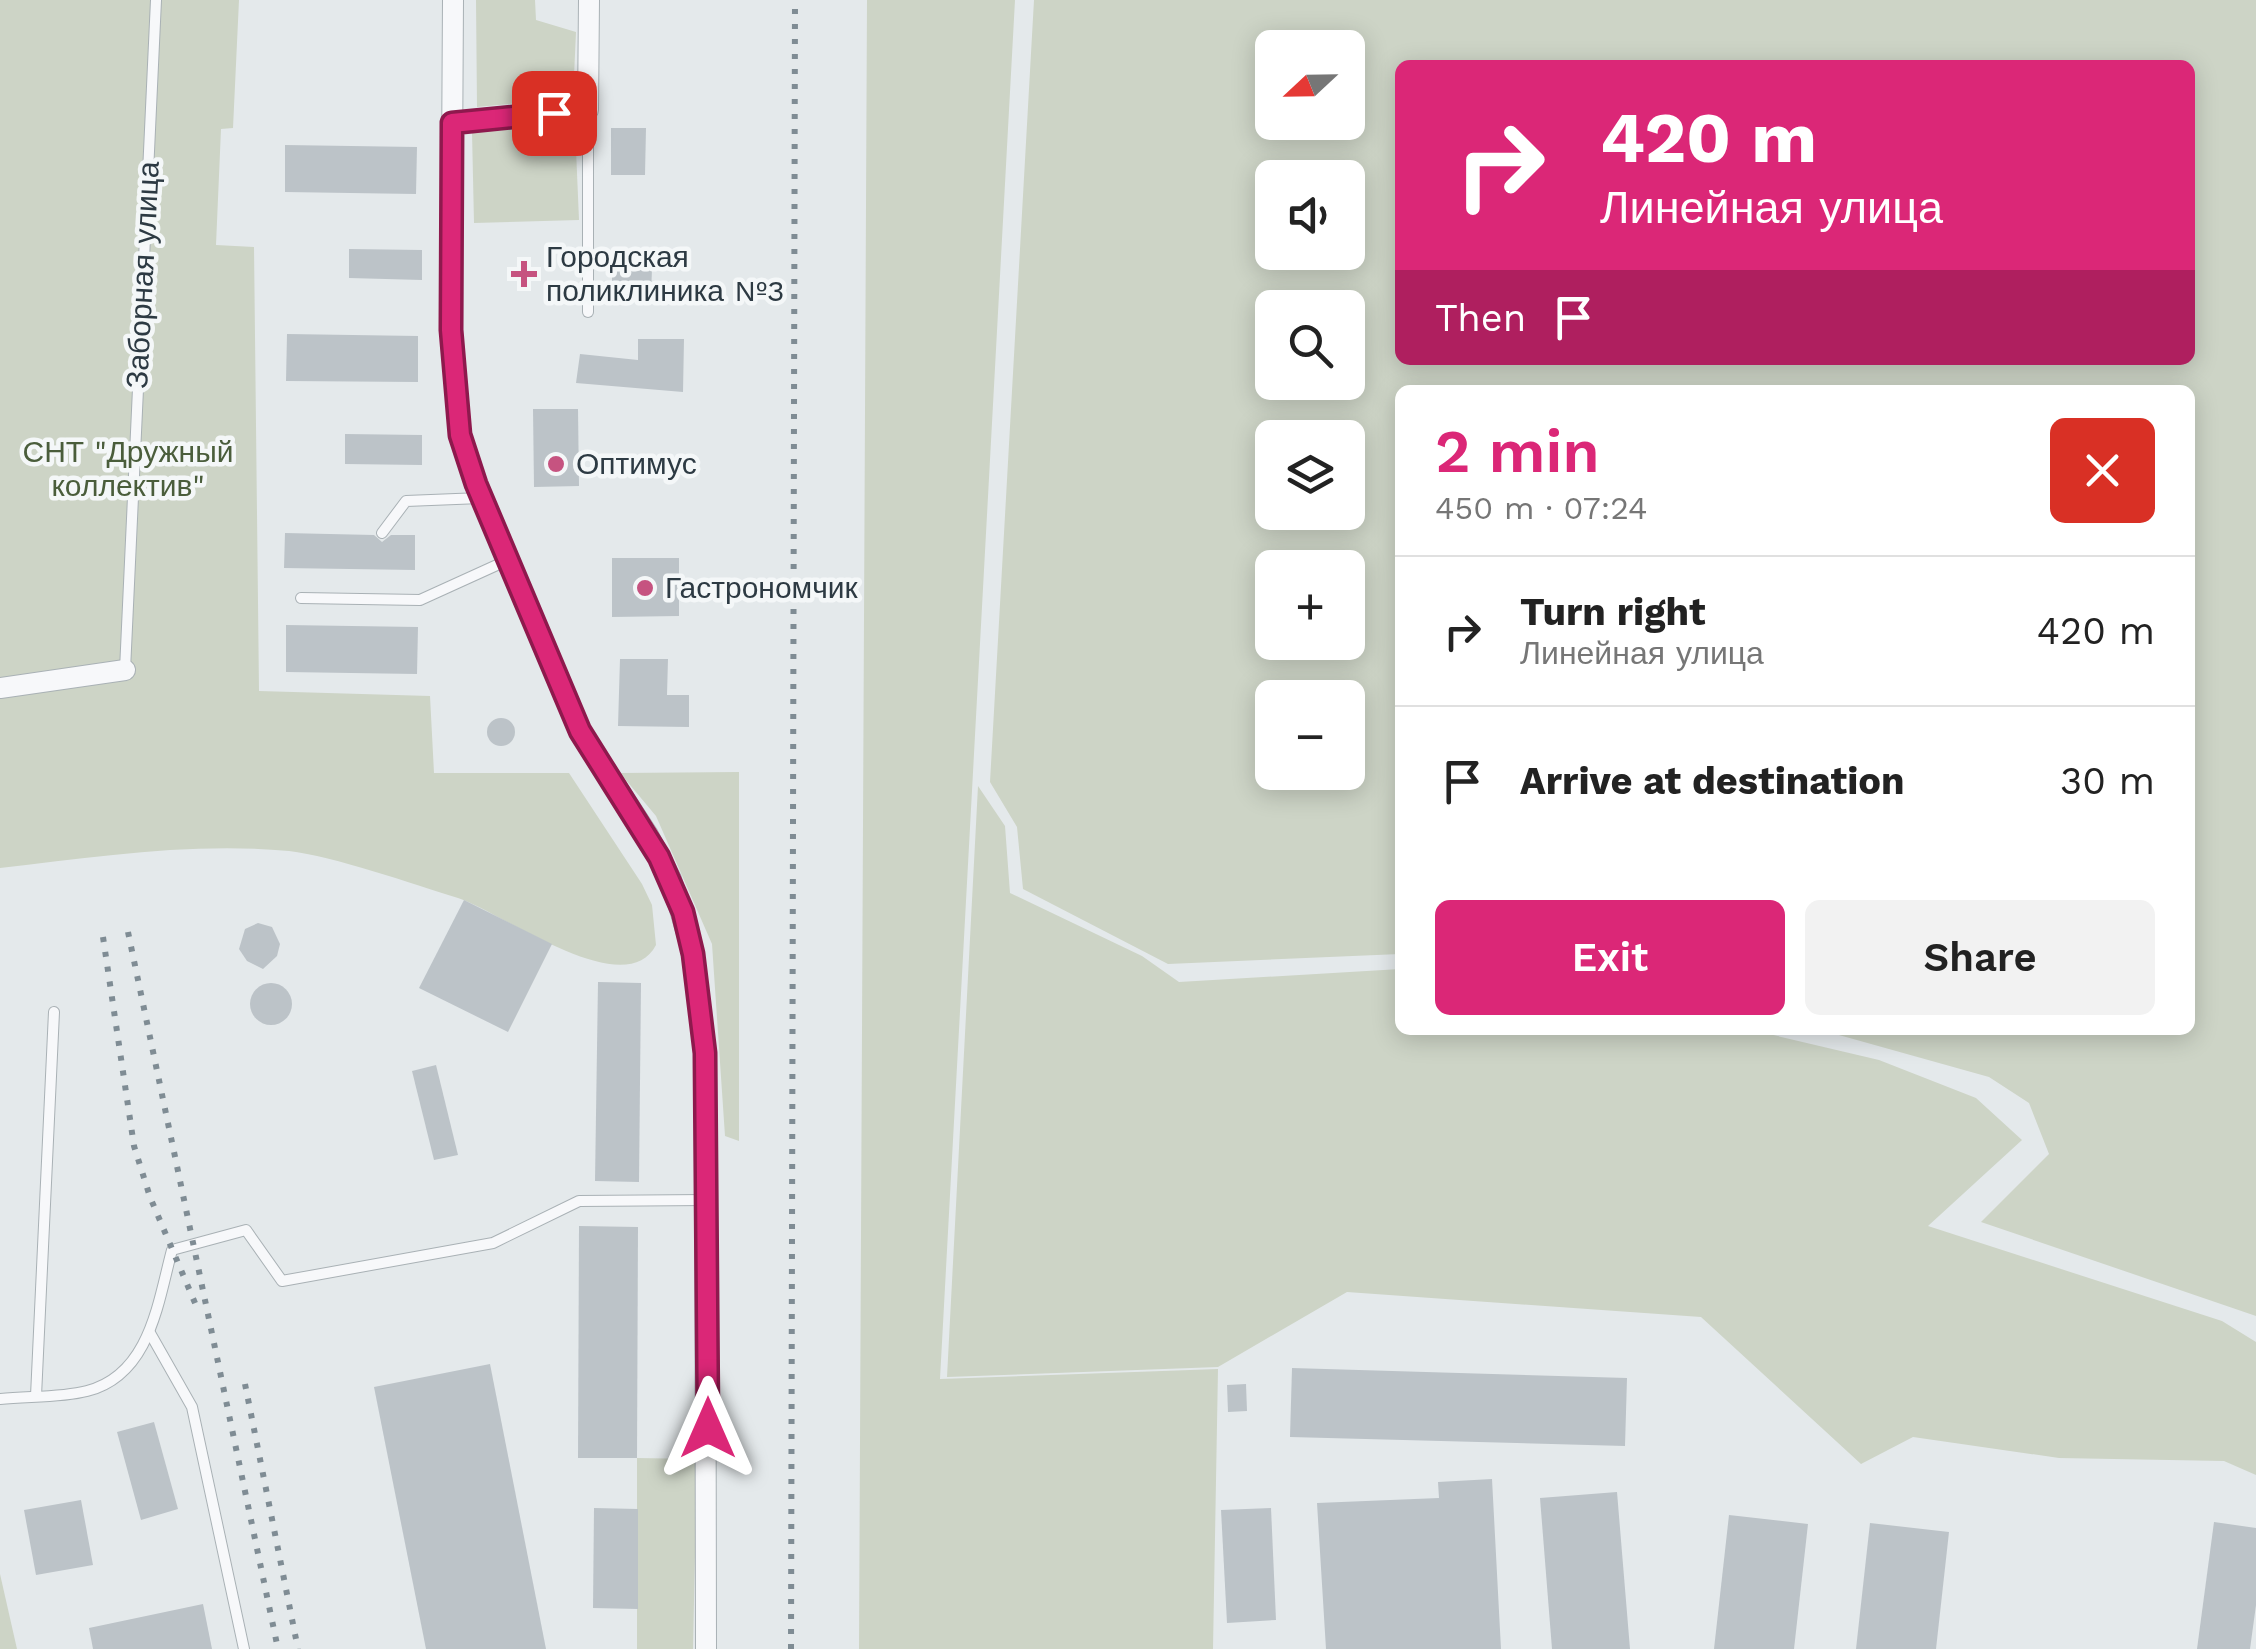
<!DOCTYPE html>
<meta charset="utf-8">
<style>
:root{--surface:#fff;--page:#f2f2f2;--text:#222;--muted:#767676;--line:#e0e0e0;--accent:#db2777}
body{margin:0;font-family:"Work Sans",sans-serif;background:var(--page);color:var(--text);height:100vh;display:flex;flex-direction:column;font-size:38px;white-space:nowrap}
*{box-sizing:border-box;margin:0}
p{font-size:32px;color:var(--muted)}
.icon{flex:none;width:55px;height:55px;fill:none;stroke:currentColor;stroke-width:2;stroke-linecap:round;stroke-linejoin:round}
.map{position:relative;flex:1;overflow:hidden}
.side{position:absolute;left:1395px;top:385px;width:800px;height:650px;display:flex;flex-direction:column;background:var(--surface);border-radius:15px;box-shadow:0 5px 25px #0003}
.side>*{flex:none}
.hud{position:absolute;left:1395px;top:60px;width:800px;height:305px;border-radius:15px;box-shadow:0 5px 25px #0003;background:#db2777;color:#fff;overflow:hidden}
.needle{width:65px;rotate:248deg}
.buttons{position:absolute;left:1255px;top:30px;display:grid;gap:20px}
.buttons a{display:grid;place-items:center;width:110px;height:110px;border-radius:15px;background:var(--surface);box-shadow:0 5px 25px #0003;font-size:50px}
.pin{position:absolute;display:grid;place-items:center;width:85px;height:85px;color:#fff;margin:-42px;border-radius:20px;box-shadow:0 5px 15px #0006}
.me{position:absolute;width:110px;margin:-55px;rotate:0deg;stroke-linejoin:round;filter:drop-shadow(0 0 8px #0008)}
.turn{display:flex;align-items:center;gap:35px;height:210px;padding:0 40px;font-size:45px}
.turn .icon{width:130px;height:130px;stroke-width:2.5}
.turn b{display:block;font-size:70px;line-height:85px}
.then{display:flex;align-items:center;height:95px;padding:0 40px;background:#0003;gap:20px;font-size:38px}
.round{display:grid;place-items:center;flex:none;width:105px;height:105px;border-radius:15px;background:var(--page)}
.head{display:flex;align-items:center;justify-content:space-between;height:170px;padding:0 40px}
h1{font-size:60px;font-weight:600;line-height:75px;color:var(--accent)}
.primary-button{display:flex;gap:20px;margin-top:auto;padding:20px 40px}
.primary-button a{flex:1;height:115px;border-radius:15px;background:var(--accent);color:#fff;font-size:40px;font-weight:600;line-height:115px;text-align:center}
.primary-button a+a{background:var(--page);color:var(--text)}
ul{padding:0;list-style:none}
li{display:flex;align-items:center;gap:30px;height:150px;padding:0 40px;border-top:2px solid var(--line)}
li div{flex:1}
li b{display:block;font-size:38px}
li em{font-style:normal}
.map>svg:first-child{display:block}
</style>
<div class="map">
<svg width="2256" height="1649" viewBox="0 0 2256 1649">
<rect width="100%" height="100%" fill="#e4e9eb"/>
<g fill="#cdd4c6" fill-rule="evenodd">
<path d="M0 0H239L233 128 221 129 216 245 254 247 259 691 430 696 434 773H569L642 884 652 905 656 945C625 1005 500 911 458 898 413 884 333 856 289 851 193 842 95 857 0 868Z"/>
<polygon points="476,0 535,0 536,20 576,32 573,98 477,107"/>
<polygon points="867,0 1015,0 940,1379 1218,1369 1213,1649 859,1649"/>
<path d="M1034 0H2256V1316L1981 1222 2049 1154 2029 1103 1989 1077 1821 1030H2190V390H1400V954L1168 964 1023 889 1017 827 990 782ZM1272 48H1348V122H1272ZM2190 65V360H1400V65ZM1272 178H1348V252H1272ZM1272 308H1348V382H1272ZM1272 438H1348V512H1272ZM1272 568H1348V642H1272ZM1272 698H1348V772H1272Z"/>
<polygon points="575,126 579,220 474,223 472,132"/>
<polygon points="739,772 739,1141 725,1136 712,944 656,816 620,773"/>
<polygon points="978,786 1005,826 1010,893 1142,956 1179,982 1400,969 1400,1030 1752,1030 1879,1060 1976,1098 2022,1140 1928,1226 2222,1321 2256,1342 2256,1475 2224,1461 2059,1458 1913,1437 1861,1464 1701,1317 1347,1292 1218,1367 947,1377"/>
<polygon points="637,1458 697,1459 693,1649 637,1649"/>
<polygon points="0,1574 17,1649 0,1649"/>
</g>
<g fill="#bcc3c8">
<polygon points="611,128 646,128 645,175 611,175"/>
<polygon points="285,145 417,147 416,194 285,192"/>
<polygon points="349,249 422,250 422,280 349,278"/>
<polygon points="612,267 652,268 651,297 612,296"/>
<polygon points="287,334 418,336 418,382 286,381"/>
<polygon points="638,339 684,339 683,392 576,383 580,354 638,360"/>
<polygon points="533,409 578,409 579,486 534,487"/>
<polygon points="345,434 422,435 422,465 345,464"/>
<polygon points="285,533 374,535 382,542 391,535 415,535 415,570 284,568"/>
<polygon points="612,558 679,558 679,616 612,617"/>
<polygon points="286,625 418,627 417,674 286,672"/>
<polygon points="620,659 668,659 667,695 689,695 689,727 618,726"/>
<circle cx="501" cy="732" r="14"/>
<polygon points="464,900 552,944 508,1032 419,988"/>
<polygon points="258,923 272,927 280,944 277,956 263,969 247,961 239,949 245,929"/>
<polygon points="598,982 641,983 639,1182 595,1181"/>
<circle cx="271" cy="1004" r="21"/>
<polygon points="436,1065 458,1155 434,1160 412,1071"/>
<polygon points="579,1226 638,1227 637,1458 578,1458"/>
<polygon points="490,1364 546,1649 426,1649 374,1387"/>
<polygon points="1292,1368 1627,1378 1625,1446 1290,1437"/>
<polygon points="1246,1384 1247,1411 1228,1412 1227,1385"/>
<polygon points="154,1422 178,1509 141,1520 117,1432"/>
<polygon points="1492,1479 1501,1649 1326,1649 1317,1503 1439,1498 1438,1482"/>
<polygon points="1617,1492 1630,1649 1552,1649 1540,1498"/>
<polygon points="81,1500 93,1565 36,1575 24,1510"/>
<polygon points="594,1508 638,1509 638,1609 593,1608"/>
<polygon points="1271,1508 1276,1620 1227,1623 1221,1510"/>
<polygon points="1729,1515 1808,1524 1794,1649 1714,1649"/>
<polygon points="2214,1522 2256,1528 2256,1605 2250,1649 2197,1649"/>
<polygon points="1870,1523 1949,1532 1936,1649 1856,1649"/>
<polygon points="203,1604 212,1649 93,1649 89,1628"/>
</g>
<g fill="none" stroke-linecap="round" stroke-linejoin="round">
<g stroke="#a9b1b5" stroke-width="12">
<g id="lane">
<polyline points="588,312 588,110"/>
<polyline points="382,533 406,501 481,498"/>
<polyline points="301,598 420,600 508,560"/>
<polyline points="125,670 156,0"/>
<polyline points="150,1333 192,1407 244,1649"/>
<polyline points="36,1396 54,1012"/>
<path d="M0 1399C28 1396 60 1398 87 1391 150 1375 158 1302 172 1250L246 1230 282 1281 493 1243 579 1201 706 1200"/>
</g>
</g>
<g stroke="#a9b1b5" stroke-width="22">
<g id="street">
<polyline points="453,0 451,331 460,435 476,484 580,731 648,835 671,879 693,954 705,1053 706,1649"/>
<polyline points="452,123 588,110 589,0"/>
<polyline points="0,688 125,670"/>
</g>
</g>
<use href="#lane" stroke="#f7f8fa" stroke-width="10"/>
<use href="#street" stroke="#f7f8fa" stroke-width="20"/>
<g stroke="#7f8c94" stroke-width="6" stroke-dasharray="5 10" stroke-linecap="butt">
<polyline points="128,932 278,1649"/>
<polyline points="103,937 134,1146 150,1197 198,1310"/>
<polyline points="245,1384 298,1649"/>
<polyline points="791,1649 795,0"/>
</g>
</g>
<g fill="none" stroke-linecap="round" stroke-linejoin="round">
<g stroke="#8e194d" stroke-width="25">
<polyline id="route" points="554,113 452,123 451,330 460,435 476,484 580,731 659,857 683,912 693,954 705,1053 708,1428"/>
</g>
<use href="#route" stroke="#db2777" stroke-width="18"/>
</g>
<g fill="#c65380" stroke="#f4f7f8" stroke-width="4">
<path d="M519 259h10v10h10v10h-10v10h-10v-10h-10v-10h10z"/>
<circle cx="556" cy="464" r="10"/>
<circle cx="645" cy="588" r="10"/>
</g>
<g text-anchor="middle" stroke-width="9" stroke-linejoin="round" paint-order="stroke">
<g font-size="30" fill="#2d3a43" stroke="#f4f7f8" text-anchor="start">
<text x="546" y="267">Городская<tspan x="546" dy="34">поликлиника №3</tspan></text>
<text x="576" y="474">Оптимус</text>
<text x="665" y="598">Гастрономчик</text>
</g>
<g font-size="30" fill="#2d3a43" stroke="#f4f7f8">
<text transform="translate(143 275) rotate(-87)" y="10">Заборная улица</text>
</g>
<g font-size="30" fill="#4a5d3b" stroke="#f4f7f8">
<text x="128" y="462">СНТ "Дружный<tspan x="128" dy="34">коллектив"</tspan></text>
</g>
</g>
</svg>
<div class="buttons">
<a><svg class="needle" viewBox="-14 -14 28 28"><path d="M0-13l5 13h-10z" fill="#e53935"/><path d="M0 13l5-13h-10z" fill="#767676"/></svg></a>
<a><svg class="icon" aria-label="sound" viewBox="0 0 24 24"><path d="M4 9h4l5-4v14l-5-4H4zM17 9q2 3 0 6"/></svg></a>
<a><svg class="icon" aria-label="search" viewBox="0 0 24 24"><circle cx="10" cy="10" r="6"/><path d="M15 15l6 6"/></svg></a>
<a><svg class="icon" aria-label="layers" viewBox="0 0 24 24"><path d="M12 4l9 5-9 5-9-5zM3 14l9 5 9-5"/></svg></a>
<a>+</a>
<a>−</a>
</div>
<div class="pin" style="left:554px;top:113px;background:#d93025"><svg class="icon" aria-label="arrive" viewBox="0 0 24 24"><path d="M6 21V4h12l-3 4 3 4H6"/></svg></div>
<svg class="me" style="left:708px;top:1428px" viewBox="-20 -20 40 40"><path d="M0-17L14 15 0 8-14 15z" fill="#db2777" stroke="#fff" stroke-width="4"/></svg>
<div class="hud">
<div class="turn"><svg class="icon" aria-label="right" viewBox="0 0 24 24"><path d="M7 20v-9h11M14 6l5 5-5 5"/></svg><div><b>420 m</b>Линейная улица</div></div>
<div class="then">Then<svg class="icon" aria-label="arrive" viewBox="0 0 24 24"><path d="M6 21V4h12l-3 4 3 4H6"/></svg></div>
</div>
<section class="side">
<div class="head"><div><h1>2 min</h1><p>450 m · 07:24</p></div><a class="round" style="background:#d93025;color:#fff"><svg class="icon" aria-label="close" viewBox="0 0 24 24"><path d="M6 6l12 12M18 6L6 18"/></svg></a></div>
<ul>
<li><svg class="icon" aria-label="right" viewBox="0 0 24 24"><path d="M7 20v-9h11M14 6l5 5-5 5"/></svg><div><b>Turn right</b><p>Линейная улица</p></div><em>420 m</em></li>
<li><svg class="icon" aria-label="arrive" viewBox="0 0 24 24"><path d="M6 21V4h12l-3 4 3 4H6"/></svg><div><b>Arrive at destination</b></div><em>30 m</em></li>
</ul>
<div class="primary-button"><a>Exit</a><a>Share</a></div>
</section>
</div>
